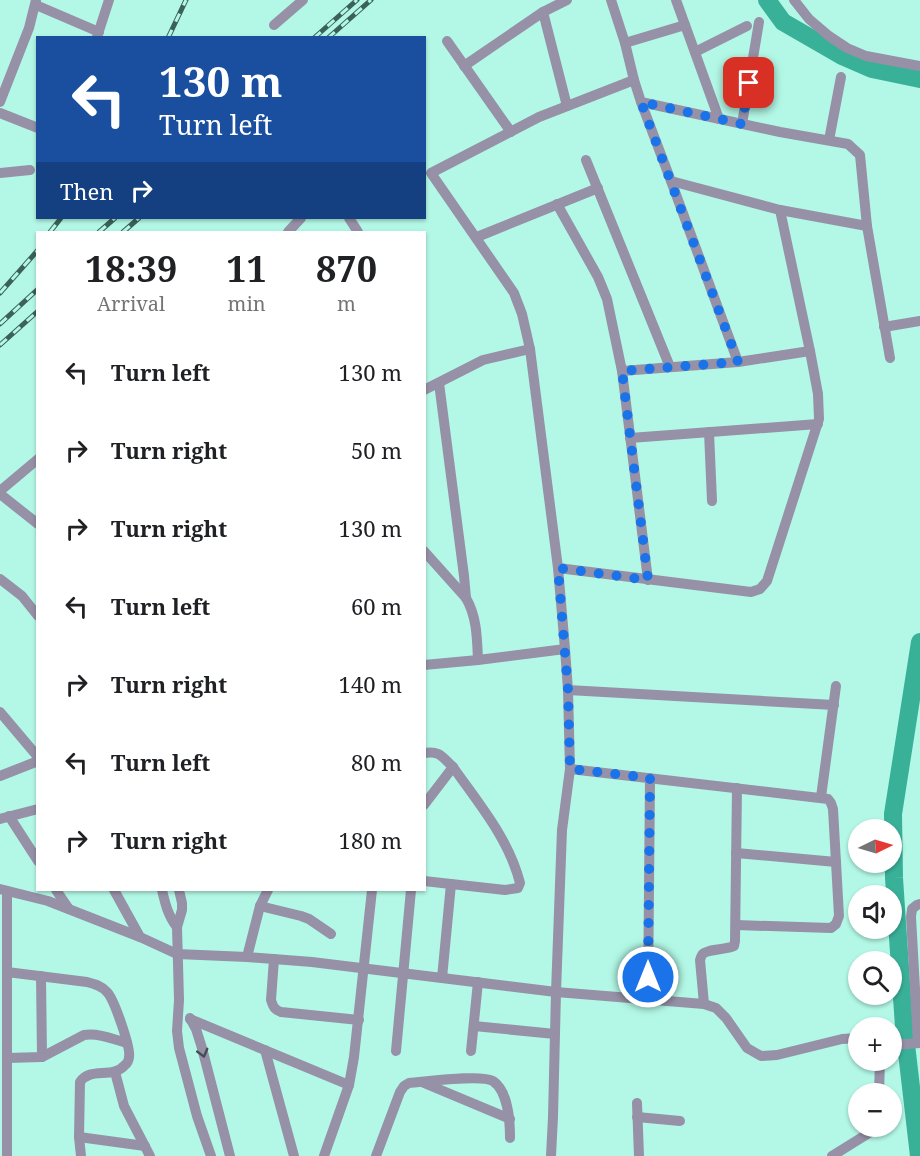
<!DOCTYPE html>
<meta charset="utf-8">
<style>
:root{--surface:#fff;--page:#f2f2f2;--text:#202124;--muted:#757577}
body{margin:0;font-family:"Noto Serif",serif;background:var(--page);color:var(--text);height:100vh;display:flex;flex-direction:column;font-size:22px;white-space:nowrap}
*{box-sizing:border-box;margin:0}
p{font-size:20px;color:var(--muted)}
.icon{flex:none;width:33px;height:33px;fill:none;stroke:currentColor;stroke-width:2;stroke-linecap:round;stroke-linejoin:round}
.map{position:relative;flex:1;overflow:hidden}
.drawer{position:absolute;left:36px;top:231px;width:390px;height:660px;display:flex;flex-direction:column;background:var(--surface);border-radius:0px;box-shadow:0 2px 4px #0004}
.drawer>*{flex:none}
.hud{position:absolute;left:36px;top:36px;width:390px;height:183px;border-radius:0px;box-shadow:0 2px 4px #0004;background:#1a4fa0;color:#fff;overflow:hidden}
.needle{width:39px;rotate:85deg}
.controls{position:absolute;left:848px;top:819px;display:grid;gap:12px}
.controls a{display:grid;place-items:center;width:54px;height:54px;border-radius:50%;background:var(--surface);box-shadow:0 2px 4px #0004;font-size:30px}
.pin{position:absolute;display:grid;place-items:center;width:51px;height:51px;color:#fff;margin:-26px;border-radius:12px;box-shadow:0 3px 9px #0006}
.me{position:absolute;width:66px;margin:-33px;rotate:0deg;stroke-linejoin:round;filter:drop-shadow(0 0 4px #0008)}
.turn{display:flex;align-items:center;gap:21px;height:126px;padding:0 24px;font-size:27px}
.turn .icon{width:78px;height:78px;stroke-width:2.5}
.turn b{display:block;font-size:42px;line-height:51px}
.then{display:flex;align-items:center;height:57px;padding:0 24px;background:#0003;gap:12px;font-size:22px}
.eta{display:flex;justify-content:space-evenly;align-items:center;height:102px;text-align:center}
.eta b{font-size:36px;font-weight:700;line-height:42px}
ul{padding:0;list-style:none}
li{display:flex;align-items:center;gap:18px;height:78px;padding:0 24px}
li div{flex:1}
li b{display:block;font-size:22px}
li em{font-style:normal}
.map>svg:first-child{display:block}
</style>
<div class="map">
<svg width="920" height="1156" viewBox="0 0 920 1156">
<rect width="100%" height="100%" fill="#b3f8e6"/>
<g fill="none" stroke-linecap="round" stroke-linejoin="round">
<g stroke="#39b199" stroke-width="18">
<polyline points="767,0 783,22 842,56 872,69 920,79"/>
<polyline points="919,1156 904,1027 894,878 893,814 920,642"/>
</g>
<g stroke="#9691a7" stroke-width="10">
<polyline points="567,0 543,12 567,106"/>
<polyline points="611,0 625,43 634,80"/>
<polyline points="676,0 719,119"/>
<polyline points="794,0 809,19 829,36 847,48 866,56 920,66"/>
<polyline points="36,5 99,32"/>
<polyline points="274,25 303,0"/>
<polyline points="97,37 109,0"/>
<polyline points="447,41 511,132"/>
<polyline points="625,43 685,25"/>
<polyline points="695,52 747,26"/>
<polyline points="464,66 543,12"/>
<polyline points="0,102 29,28 36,0"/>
<polyline points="641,102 671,181 780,210 867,226"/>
<polyline points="0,113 38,128"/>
<polyline points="742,124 759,22"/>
<polyline points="829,140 841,77"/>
<polyline points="586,160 670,367"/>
<polyline points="0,173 30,170"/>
<polyline points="671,181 738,362"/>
<polyline points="557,204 598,277 607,299 622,371 648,580"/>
<polyline points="349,218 358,232"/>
<polyline points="288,232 301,218"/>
<polyline points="477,237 598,188"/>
<polyline points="884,327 920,321"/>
<polyline points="622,371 738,362 810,351"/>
<polyline points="439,383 464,576 466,598"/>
<polyline points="424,390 483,360 530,349"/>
<polyline points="709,432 712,501"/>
<polyline points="630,438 818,424"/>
<polyline points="0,491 38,459"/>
<polyline points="0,494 38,524"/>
<path d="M424 551 466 598C477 617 477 638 478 660"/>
<polyline points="558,568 751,592 760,589 767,581 819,419 818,394 810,351 780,210"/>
<polyline points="0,579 22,596 38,616"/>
<polyline points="424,665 478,660 565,649 558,568 530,349 522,314 514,293 431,173 539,117 634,80 641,102 780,132 848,144 860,155 867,226 890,358"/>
<polyline points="568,690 834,705"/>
<polyline points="0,712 38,757"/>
<path d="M424 753C440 750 443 758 453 767L424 805"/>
<polyline points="570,769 828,799 831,803 833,809 839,916 836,924 831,928 736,925"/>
<polyline points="0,776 38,761"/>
<polyline points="821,797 836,686"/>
<polyline points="9,816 38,861"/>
<polyline points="0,819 38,809"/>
<polyline points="736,853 836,862"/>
<path d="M424 881 505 890 518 888 520 883C509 839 479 804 453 767"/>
<polyline points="0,889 48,901 140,937 177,954 247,957 312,962 556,992 704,1004 716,1008 726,1018 747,1048 761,1056 777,1055 842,1039 858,1038"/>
<polyline points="56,890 69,909"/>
<polyline points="114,890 140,937"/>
<path d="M162 890C165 903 168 916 177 927"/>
<polyline points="179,890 182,903 182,910 177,927 179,1000 177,1031 179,1048 197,1116 211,1156"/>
<polyline points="260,906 301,916 309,919 331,934"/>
<polyline points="247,957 260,906 268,890"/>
<path d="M274 959 271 1000C273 1007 275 1010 281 1012L359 1020"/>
<path d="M7 972 87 982C95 984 102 986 107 992 114 999 131 1048 129 1057 129 1060 127 1064 125 1065 112 1080 91 1066 80 1082L79 1137 81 1156"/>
<polyline points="41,976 42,1057"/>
<polyline points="442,978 451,884"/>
<polyline points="648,999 650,778"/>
<path d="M704 1004 700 960C701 958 701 956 702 955 705 949 726 950 734 946L735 941 737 788"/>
<polyline points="190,1018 196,1029 202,1048 230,1156"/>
<polyline points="190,1019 349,1085"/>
<polyline points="474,1026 555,1034"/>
<polyline points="918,1043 911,917 912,909 917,905 920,904"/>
<polyline points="891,1045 920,1043"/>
<polyline points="265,1050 294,1156"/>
<polyline points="396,1051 411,890"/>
<polyline points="471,1051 478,982"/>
<path d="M7 1058 42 1057 84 1035C99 1033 113 1039 127 1043"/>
<polyline points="115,1072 124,1106 150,1156"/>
<polyline points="424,1083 510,1119"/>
<polyline points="879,1094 880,1060"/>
<polyline points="637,1103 639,1156"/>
<polyline points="637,1117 680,1121"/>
<polyline points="79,1137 145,1146"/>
<polyline points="7,1156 7,891"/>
<polyline points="324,1156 349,1085 354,1057 372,890"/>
<path d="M376 1156 400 1092 404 1086 409 1083C425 1082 481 1074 493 1081 508 1091 510 1122 510 1138"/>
<polyline points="551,1156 553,1117 556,992 562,830 570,769 568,690 565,649"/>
<polyline points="832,1156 869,1133 874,1126"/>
</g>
<g stroke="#3c6158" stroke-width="5">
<g id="rail">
<polyline points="168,38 186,0"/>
<polyline points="314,38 357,0"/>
<polyline points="328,38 371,0"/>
<polyline points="50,232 61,218"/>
<polyline points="99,232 115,218"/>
<polyline points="123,232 139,218"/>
<polyline points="0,293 38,250"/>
<polyline points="0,324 38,289"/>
<polyline points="0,345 38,311"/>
</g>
</g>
<use href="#rail" stroke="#b3f8e6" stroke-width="3" stroke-dasharray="9" stroke-linecap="butt"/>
</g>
<defs><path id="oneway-chevron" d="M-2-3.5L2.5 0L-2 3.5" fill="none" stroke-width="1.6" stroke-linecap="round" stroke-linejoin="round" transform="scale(1.5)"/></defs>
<use stroke="#444d54" href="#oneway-chevron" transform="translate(203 1053) rotate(75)"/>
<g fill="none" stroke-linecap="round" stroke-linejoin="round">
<polyline stroke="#1a73e8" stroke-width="10" stroke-dasharray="0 18" points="648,977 650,778 570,769 568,690 558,568 648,580 622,371 738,362 641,102 742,124 749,83"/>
</g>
</svg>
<div class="controls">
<a><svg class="needle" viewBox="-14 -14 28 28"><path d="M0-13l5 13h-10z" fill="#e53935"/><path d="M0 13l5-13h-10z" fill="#757577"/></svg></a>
<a><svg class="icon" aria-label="sound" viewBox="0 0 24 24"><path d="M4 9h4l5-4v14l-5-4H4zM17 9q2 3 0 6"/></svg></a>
<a><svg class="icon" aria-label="search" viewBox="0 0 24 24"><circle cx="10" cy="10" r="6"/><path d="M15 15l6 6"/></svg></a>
<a>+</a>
<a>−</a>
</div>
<div class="pin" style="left:749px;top:83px;background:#d93025"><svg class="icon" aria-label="arrive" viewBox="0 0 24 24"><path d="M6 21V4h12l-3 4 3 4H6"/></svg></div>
<svg class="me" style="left:648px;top:977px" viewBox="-20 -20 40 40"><circle r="17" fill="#1a73e8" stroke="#fff" stroke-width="3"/><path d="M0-11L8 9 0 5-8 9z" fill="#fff"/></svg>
<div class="hud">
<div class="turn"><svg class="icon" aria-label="left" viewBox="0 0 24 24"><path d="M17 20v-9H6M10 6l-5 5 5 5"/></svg><div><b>130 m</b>Turn left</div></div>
<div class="then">Then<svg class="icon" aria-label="right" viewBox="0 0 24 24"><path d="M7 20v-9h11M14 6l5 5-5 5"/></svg></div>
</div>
<section class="drawer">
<div class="eta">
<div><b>18:39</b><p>Arrival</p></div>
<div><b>11</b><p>min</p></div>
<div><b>870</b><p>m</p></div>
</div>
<ul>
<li><svg class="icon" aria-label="left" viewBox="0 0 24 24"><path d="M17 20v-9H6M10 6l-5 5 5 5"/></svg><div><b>Turn left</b></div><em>130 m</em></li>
<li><svg class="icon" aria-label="right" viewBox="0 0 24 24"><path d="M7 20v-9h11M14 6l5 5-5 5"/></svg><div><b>Turn right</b></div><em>50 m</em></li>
<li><svg class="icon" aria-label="right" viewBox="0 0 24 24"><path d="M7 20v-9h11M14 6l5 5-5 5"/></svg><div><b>Turn right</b></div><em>130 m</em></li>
<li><svg class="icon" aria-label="left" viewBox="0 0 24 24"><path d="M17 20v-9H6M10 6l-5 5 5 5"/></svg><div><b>Turn left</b></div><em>60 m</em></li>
<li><svg class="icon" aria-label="right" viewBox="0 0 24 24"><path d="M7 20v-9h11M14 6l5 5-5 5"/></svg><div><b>Turn right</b></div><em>140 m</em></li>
<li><svg class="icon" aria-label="left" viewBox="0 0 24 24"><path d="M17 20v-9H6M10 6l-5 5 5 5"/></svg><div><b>Turn left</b></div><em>80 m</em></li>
<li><svg class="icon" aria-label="right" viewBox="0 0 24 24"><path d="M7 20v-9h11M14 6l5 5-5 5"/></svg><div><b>Turn right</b></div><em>180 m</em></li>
</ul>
</section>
</div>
